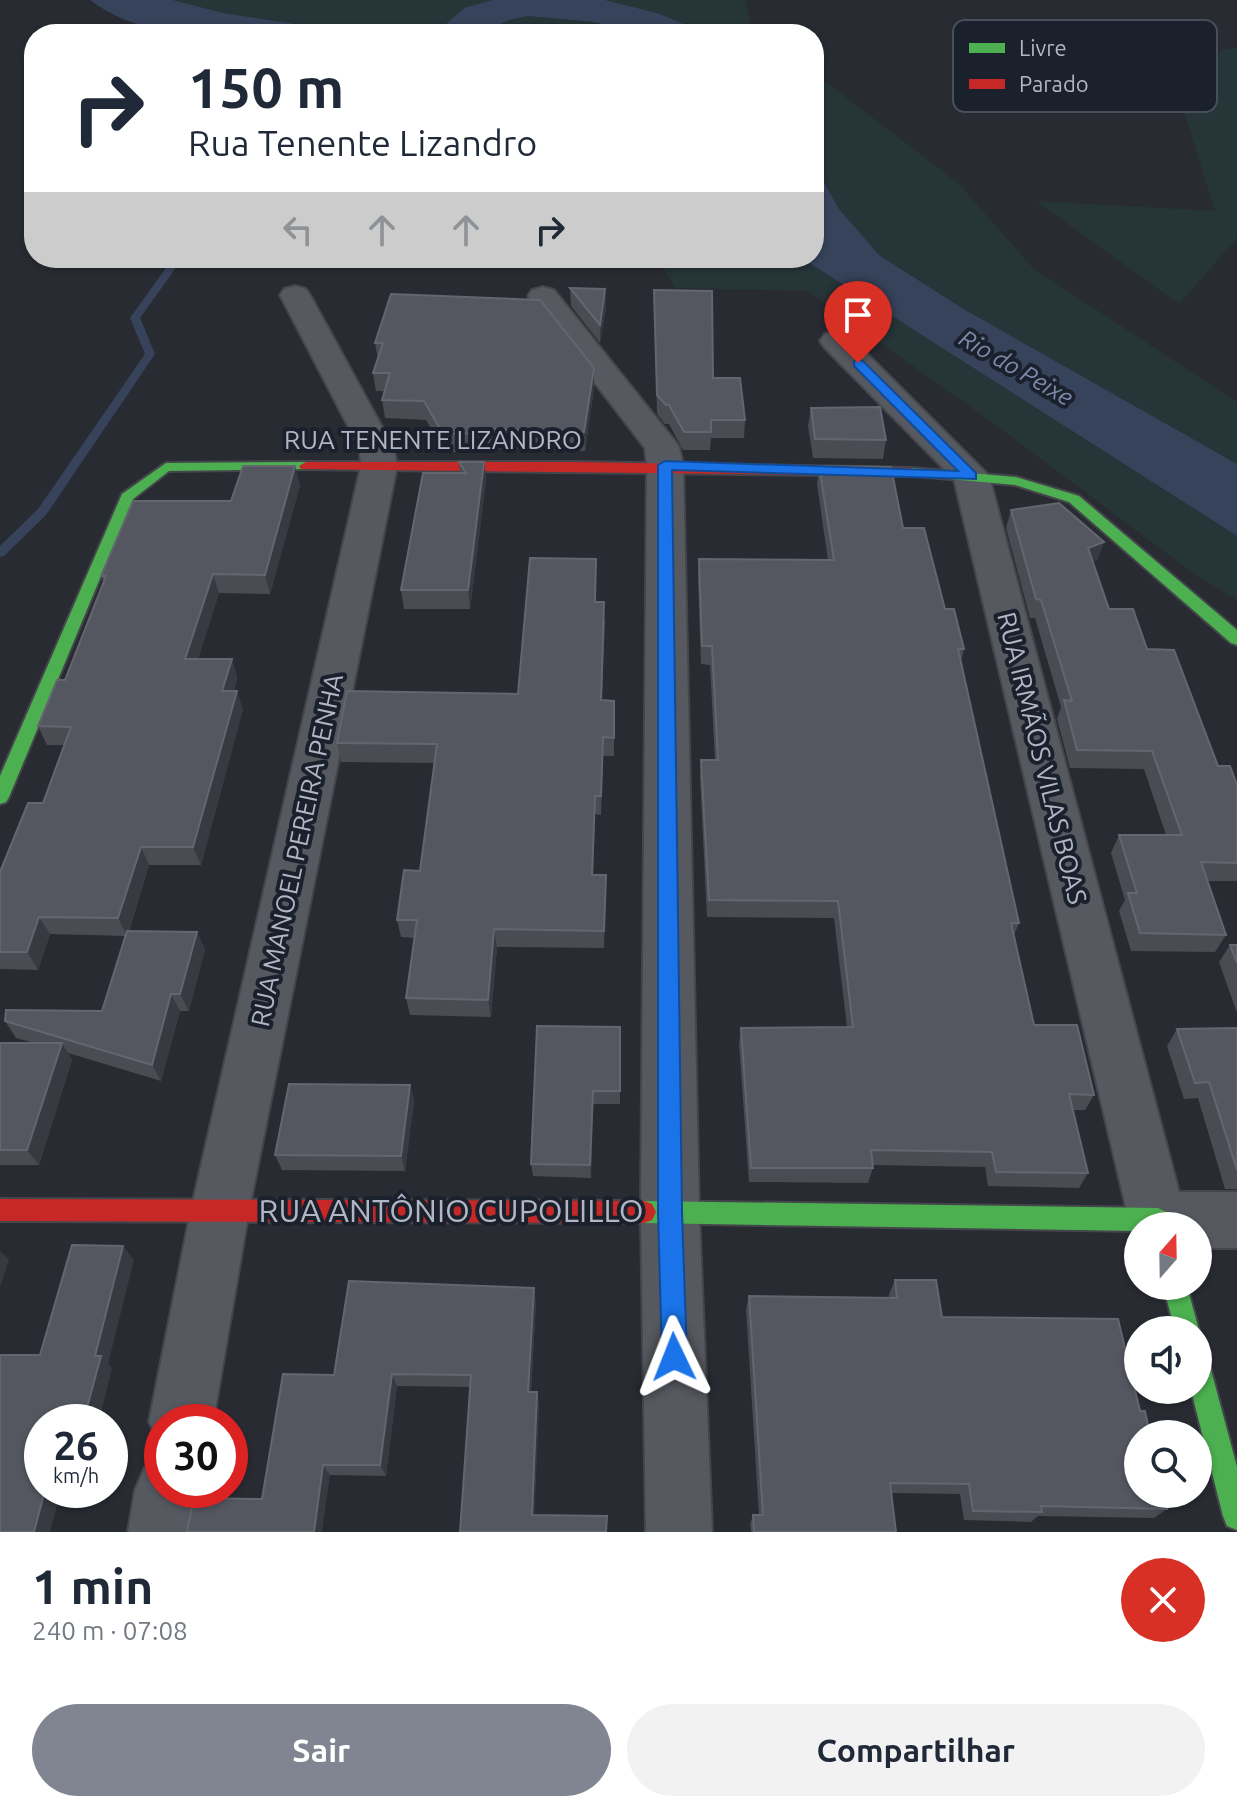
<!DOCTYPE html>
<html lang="pt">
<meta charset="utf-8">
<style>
:root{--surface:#fff;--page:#f2f2f3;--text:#1f2937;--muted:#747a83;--accent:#818591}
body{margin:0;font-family:Ubuntu,sans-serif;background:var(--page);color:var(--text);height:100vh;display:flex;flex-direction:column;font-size:30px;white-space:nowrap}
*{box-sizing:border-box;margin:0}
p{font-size:26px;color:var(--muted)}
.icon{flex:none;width:44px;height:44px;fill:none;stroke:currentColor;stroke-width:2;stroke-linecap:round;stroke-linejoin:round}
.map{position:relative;height:1532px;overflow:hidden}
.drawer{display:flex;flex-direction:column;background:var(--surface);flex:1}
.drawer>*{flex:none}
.banner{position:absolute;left:24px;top:24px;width:800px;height:244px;border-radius:32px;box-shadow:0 2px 6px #0004;background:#fff;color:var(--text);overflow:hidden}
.needle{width:52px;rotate:20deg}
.fabs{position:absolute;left:1124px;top:1212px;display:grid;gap:16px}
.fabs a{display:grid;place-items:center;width:88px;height:88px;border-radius:50%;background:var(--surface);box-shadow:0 2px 6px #0004;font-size:40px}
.speed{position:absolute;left:24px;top:1404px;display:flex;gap:16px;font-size:40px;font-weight:700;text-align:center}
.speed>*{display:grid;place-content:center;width:104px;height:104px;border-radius:50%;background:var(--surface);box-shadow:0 2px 6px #0004;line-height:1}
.speed small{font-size:20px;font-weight:400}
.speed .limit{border:12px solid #d22;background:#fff;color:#111}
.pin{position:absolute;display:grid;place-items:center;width:68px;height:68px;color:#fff;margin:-82px -34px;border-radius:50% 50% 50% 0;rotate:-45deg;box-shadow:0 0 8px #0007}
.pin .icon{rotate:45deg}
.me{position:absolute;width:88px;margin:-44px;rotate:358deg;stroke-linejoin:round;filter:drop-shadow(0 0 6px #0008)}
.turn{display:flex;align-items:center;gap:28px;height:168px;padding:0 32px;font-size:36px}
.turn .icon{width:104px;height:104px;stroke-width:2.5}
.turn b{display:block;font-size:56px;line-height:68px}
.lanes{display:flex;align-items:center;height:76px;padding:0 32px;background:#0003;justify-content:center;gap:40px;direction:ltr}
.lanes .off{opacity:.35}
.round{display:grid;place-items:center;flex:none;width:84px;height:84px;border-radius:42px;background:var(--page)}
.summary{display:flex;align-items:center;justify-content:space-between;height:136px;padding:0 32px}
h1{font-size:48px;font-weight:700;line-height:60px}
.action{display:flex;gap:16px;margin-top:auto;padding:16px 32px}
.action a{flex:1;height:92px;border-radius:48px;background:var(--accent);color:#fff;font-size:32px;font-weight:700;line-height:92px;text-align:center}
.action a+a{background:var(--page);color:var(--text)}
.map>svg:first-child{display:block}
</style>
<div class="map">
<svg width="1237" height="1532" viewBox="0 0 1237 1532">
<rect width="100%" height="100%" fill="#282b32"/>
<g fill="#263538">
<polygon points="173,0 492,0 464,8 435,34 321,34 296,24 223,13"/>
<polygon points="605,0 745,0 752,28 760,34 709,34 657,13"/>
<polygon points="528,16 594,22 642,34 481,34 509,20"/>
<polygon points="1237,48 1237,238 1179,304 1036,201 1215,211 1180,99 1223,49"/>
<polygon points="814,73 958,183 1034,269 1237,402 1237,464 962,308 879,255 839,209 814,164"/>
<polygon points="658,258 805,258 1237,536 1237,600 1197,576 993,423 807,291 675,288"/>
</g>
<g fill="#37435b">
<path d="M90 0H173L223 13 296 24 321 34C244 34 155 49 90 0Z"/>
<polygon points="492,0 605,0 657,13 709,34 642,34 594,22 528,16 509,20 481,34 435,34 464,8"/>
<polygon points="814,164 839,209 879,255 962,308 1237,464 1237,536 811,264 805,258 814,258"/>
</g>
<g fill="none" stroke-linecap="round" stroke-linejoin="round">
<polygon fill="#37435b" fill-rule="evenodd" points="173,258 183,258 140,318 155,354 46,515 4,556 0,557 0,546 38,509 145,354 130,318"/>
<g stroke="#44464b" stroke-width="4">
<g id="street">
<polygon points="295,286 306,289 310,295 394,449 397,466 249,1210 213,1422 162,1422 162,1446 149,1422 191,1210 361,466 360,449 280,295 284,289"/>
<polygon points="543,287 554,290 674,440 679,447 683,465 699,1212 712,1532 646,1532 641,1212 647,465 645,448 528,296 532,290"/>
<polygon points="836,332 847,334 989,476 1179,1192 1237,1192 1237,1248 1198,1248 1198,1226 1138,1226 1138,1240 1129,1220 954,479 825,348 820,341 825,334"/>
<polygon points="162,1460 162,1490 201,1490 194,1532 128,1532 135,1490 145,1467"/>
</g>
</g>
<g stroke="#44464b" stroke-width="4">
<g id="fast">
<polygon points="306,462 311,463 311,469 169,471 133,499 9,797 6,802 0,804 0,776 122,494 166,463"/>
<polygon points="911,468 1016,477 1079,496 1237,630 1237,645 1231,643 1069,502 1015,485 906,475 906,469"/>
<polygon points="644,1201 1158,1208 1166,1212 1171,1226 1138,1226 1138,1231 644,1223 636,1220 632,1212 636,1204"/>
<polygon points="1163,1286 1187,1286 1199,1330 1198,1333 1198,1330 1175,1330"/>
<polygon points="1198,1357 1207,1361 1211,1370 1237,1467 1237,1530 1227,1526 1223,1516 1191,1390 1198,1390"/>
</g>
</g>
<g stroke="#44464b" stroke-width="4">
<g id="jam">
<polygon points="306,462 577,462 911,468 918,472 911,476 301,469 299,466"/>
<polygon points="0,1199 644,1201 652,1204 656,1212 652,1220 644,1223 0,1221"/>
</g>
</g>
<use href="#street" fill="#575960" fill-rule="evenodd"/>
<use href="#fast" fill="#4caf50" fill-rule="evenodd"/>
<use href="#jam" fill="#c62828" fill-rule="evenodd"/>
</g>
<g fill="#494c53">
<polygon points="570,288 605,289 606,307 600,343 571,306"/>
<polygon points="654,290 713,378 745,420 744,438 711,438 710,450 683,450 669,424 665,424 657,414"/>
<polygon points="391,294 594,387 585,451 490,448 490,452 445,452 426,420 385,418 382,400 385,391 376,391 373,373 378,359 375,343"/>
<polygon points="811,408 886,440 883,459 813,458 808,426"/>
<polygon points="459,462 484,462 486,480 470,609 404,609 401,590 460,473"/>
<polygon points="819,466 903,528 964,649 961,661 1019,923 1014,935 1034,1025 1094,1095 1085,1110 1073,1110 1088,1173 1079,1188 988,1186 985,1167 873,1165 873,1168 868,1183 749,1182 739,1044 741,1028 847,1027 834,918 707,917 700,778 701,760 715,760 710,665 701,664 698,577 699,559 828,560 817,484"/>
<polygon points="300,485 270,594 219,593 198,659 232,659 237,678 234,691 243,709 201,865 149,865 129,931 205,949 189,1011 180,1011 161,1081 68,1053 72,1060 39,1165 0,1165 0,1043 35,1043 16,1038 5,1021 102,1011 126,936 50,934 38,970 0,969 0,872 43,803 64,745 47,745 38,726 65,680 104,583 101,576 231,501"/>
<polygon points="1011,510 1104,542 1097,560 1092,562 1109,609 1147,649 1218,766 1237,785 1237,881 1208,881 1226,935 1215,952 1131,951 1119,911 1125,900 1111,853 1119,835 1166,835 1144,769 1070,768 1057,719 1061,707 1035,618 1030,618 1006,528"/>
<polygon points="596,578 596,602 605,621 602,700 614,701 614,756 603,756 601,815 595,814 593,875 606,875 604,948 497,947 491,1017 410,1015 406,998 414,938 401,937 397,920 420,871 435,763 341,762 337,743 518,694"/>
<polygon points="1230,945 1237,945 1237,1013 1219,962"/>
<polygon points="620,1027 620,1104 593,1104 591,1178 533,1176 531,1164"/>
<polygon points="1237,1028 1237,1189 1225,1189 1198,1098 1184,1099 1167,1046 1177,1029"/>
<polygon points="410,1085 414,1101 405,1171 282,1170 275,1155"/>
<polygon points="895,1280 942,1317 1140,1411 1167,1509 1154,1518 1038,1516 1031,1522 964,1520 960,1494 892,1493 896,1532 751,1532 750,1524 753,1515 759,1515 746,1309 749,1296 889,1298 889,1294"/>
<polygon points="536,1302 531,1392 539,1403 534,1515 460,1532 470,1387 397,1386 386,1476 330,1475 262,1499 334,1375"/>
</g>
<g fill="#373a41">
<polygon points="605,289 606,307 600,343 600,325"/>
<polygon points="594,368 594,387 585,451 584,432"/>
<polygon points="484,462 486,480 470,609 468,590"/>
<polygon points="295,466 300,485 270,594 265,575"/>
<polygon points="1104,542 1097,560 1081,567 1088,548"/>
<polygon points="213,574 219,593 192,678 185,659"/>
<polygon points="232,659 237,678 228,709 222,691"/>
<polygon points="237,691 243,709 201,865 193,847"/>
<polygon points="595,796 595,814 593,893 592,875"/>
<polygon points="141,847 149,865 127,936 118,918"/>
<polygon points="39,917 50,934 38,970 27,952"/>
<polygon points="494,929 497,947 491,1017 488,1000"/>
<polygon points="197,932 205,949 189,1011 180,994"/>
<polygon points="171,994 180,1011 161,1081 152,1065"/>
<polygon points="62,1043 72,1060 39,1165 27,1150"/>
<polygon points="410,1085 414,1101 405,1171 401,1156"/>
<polygon points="593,1091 593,1104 591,1178 590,1165"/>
<polygon points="123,1246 134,1260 108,1364 112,1368 99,1422 83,1422 95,1356"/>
<polygon points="0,1251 9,1260 0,1287"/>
<polygon points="534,1288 536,1302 530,1403 528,1392"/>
<polygon points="392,1374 397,1386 386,1476 380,1465"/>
<polygon points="537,1392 539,1403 534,1524 532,1515"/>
<polygon points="323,1465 330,1475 322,1532 314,1532"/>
<polygon points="45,1490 61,1490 50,1532 34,1532"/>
</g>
<g fill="#545760" stroke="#63666f" stroke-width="2">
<polygon points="570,288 605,289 600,325"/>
<polygon points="654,290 712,291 713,378 740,378 745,420 711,420 711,432 684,432 669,405 666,405 657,395"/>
<polygon points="391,294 540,300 594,368 584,432 489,429 488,433 443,434 424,401 382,400 390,373 373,373 383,343 375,343"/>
<polygon points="880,407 886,440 815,439 811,408"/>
<polygon points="459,462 484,462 468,590 401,590 423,473 466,473"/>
<polygon points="243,466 295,466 265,575 213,574 185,659 232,659 222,691 237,691 193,847 141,847 118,918 39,917 27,952 0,952 0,872 28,803 43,803 71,727 38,726 57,680 65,680 106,576 101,576 133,501 231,501"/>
<polygon points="819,466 891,467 903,528 924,528 945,609 954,609 964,649 958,649 1019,923 1011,923 1034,1025 1077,1025 1094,1095 1069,1094 1088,1173 996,1172 992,1152 871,1150 873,1168 751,1168 741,1028 853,1027 838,901 709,900 701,760 718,760 712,646 702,646 699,559 834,560"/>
<polygon points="1059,503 1104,542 1088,548 1109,609 1133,609 1147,649 1174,650 1218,766 1230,766 1237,785 1237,863 1201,862 1226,935 1140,933 1128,893 1137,893 1119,835 1182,835 1152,751 1077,750 1064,700 1072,701 1041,600 1036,599 1011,510"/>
<polygon points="530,558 596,559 595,602 604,602 601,700 614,701 614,738 603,737 601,796 595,796 592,875 606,875 604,931 494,929 488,1000 406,998 417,920 397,920 404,870 420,871 437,744 337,743 347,691 518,694"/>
<polygon points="127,931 197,932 180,994 171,994 152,1065 5,1021 6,1010 102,1011"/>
<polygon points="1230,945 1237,945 1237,963"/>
<polygon points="537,1026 620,1027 620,1091 593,1091 590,1165 531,1164"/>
<polygon points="1237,1028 1237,1170 1209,1082 1195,1083 1177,1029"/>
<polygon points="0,1043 62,1043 27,1150 0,1150"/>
<polygon points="289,1084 410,1085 401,1156 275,1155"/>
<polygon points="72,1245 123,1246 95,1356 101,1356 83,1422 42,1422 42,1490 45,1490 34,1532 0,1532 0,1355 40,1355"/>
<polygon points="895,1280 936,1280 942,1317 1118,1319 1140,1411 1145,1411 1150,1434 1138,1434 1138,1494 1164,1494 1167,1509 1041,1506 1042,1512 973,1511 969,1484 890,1483 896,1532 754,1532 753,1515 763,1515 749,1296 897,1298"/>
<polygon points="349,1281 534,1288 528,1392 537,1392 532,1515 607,1516 606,1532 460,1532 471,1375 392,1374 380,1465 323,1465 314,1532 187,1532 194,1498 262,1499 283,1374 334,1375"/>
</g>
<polygon fill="#1a73e8" stroke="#114b97" stroke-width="2" points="858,359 863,361 976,473 976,479 672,470 682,1212 687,1357 683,1366 674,1370 665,1366 662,1357 658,1212 658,465 665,461 958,471 854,366 854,361"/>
<g text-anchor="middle" stroke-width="8" stroke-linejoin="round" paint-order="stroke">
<g font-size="24" font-style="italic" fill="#7c8aaa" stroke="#1b212c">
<text transform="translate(1016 368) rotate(30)" y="8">Rio do Peixe</text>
</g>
<g font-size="26" fill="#b1b6c4" stroke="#1b212c">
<text x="433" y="449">RUA TENENTE LIZANDRO</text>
<text transform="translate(1042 758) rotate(76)" y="9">RUA IRMÃOS VILAS BOAS</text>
<text transform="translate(297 850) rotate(-78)" y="9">RUA MANOEL PEREIRA PENHA</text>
</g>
<g font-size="32" fill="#b1b6c4" stroke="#1b212c">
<text x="451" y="1222">RUA ANTÔNIO CUPOLILLO</text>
</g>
</g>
<rect x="953" y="20" width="264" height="92" rx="12" fill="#1b212c" stroke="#484e5a" stroke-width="2"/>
<rect x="969" y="43" width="36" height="10" fill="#4caf50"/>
<rect x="969" y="79" width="36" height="10" fill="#c62828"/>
<g font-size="22" fill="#b1b6c4">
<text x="1019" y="56">Livre</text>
<text x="1019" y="92">Parado</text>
</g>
</svg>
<div class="fabs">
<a><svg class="needle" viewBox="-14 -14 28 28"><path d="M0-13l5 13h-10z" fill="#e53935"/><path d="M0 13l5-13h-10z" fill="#747a83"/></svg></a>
<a><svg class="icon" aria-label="sound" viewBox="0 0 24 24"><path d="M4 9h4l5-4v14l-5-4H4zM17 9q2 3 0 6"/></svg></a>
<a><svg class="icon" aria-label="search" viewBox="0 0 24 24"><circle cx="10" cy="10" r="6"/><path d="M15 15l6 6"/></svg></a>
</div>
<div class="speed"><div>26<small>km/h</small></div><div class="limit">30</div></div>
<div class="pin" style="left:858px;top:363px;background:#d93025"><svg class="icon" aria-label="arrive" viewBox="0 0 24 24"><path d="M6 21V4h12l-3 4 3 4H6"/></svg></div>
<svg class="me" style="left:674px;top:1357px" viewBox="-20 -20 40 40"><path d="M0-17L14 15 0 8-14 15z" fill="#1a73e8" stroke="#fff" stroke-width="4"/></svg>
<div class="banner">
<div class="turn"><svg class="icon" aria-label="right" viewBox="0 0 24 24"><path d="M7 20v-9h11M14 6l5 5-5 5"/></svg><div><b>150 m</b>Rua Tenente Lizandro</div></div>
<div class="lanes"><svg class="icon off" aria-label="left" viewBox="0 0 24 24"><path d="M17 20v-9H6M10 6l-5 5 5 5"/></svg><svg class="icon off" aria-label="ahead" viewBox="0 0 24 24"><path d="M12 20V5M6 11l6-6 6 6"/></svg><svg class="icon off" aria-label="ahead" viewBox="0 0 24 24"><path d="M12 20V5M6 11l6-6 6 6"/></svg><svg class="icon" aria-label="right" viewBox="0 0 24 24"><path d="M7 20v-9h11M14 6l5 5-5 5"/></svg></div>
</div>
</div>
<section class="drawer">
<div class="summary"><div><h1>1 min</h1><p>240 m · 07:08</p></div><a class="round" style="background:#d93025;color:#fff"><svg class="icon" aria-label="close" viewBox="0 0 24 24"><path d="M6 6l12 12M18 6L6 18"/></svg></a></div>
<div class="action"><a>Sair</a><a>Compartilhar</a></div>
</section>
